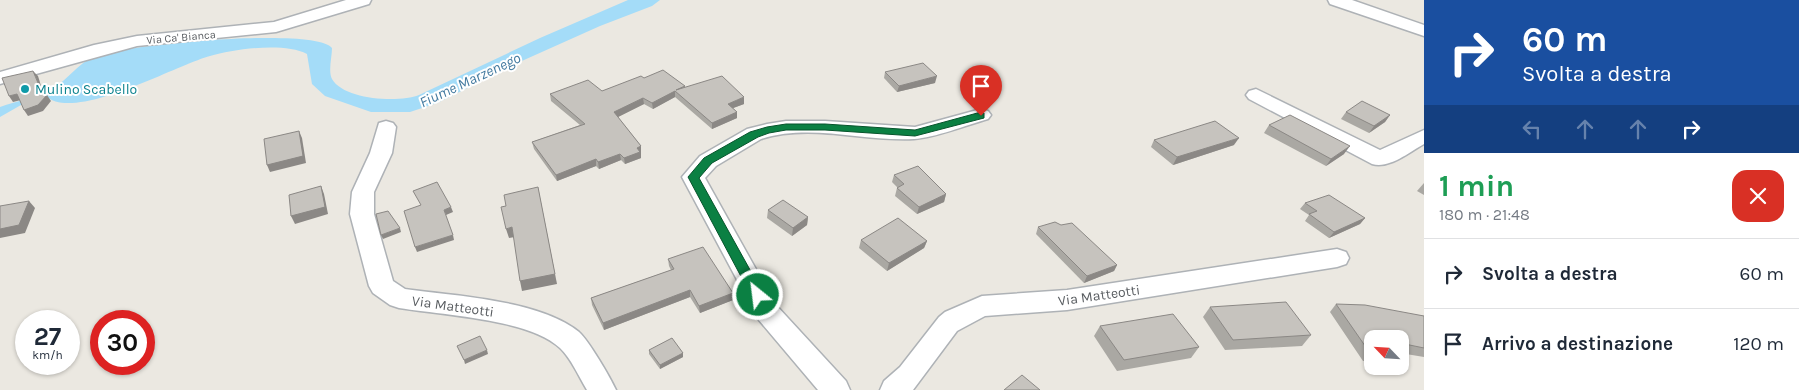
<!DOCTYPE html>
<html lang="it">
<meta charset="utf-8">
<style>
:root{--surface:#fff;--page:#f2f2f3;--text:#1f2937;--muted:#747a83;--line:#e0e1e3}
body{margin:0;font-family:Karla,sans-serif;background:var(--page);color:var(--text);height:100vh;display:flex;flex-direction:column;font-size:19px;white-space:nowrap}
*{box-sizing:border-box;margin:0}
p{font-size:16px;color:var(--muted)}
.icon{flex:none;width:28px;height:28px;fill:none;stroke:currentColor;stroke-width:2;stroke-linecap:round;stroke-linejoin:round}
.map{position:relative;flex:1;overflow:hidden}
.panel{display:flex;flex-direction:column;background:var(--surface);width:375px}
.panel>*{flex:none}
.top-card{background:#1a4fa0;color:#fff;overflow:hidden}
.needle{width:32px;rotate:295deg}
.buttons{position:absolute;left:1364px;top:330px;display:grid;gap:10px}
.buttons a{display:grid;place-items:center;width:45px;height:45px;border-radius:10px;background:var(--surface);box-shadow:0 1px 4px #0004;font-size:25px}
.speed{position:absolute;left:15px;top:310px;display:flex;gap:10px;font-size:25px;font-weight:700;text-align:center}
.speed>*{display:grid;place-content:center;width:65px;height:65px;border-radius:50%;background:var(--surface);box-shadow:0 1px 4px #0004;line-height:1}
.speed small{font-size:12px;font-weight:400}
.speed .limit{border:8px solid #d22;background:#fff;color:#111}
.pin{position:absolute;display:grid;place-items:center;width:42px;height:42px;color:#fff;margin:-51px -21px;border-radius:50% 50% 50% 0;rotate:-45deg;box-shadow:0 0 5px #0007}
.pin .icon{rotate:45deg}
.me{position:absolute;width:55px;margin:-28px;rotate:331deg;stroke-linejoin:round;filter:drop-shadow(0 0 4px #0008)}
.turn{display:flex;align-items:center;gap:18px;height:105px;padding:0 15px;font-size:22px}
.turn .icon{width:65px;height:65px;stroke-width:2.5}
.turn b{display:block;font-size:35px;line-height:42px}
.lanes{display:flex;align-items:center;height:48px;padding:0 15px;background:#0003;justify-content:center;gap:25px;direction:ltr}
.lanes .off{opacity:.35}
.round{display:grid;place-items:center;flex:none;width:52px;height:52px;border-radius:15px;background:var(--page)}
.head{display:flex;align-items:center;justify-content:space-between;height:85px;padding:0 15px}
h1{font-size:30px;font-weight:700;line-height:38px;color:#1e9e55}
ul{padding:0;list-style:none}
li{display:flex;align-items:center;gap:15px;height:70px;padding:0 15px;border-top:1px solid var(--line)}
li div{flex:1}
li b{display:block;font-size:19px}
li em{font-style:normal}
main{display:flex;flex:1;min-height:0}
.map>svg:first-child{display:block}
</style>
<main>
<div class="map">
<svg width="1424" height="390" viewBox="0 0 1424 390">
<rect width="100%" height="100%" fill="#ebe8e1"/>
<path fill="#a4dcf8" d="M628 0H660L652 6 600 26 524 60 437 103 410 112H371L325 96 312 84 307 54C284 42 235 49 210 56 176 65 74 123 46 96L21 105 0 117V107C17 101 38 97 54 88 68 79 78 64 93 57 120 45 316 26 332 48 332 57 328 71 332 79 344 100 399 103 419 95L540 38Z"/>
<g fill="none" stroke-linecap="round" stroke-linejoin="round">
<g stroke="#aeb2b6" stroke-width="3">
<g id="minor">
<polygon points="346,0 371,0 369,4 276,32 137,46 0,84 0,72 94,45 137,36 274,22"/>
<polygon points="1328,0 1352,0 1424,25 1424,36 1330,4"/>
<path d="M1256 89 1380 150 1424 130V144C1409 152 1390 169 1372 164L1249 99 1246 95 1249 91Z"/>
<path d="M981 109 988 111 991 115 988 119C967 125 934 138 914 139 864 142 811 123 761 139L716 166 705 178 776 305 846 381 850 390H818L758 319 682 177 700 156 747 129 767 124 786 121H825L915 127Z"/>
<path d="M386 121 393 123 396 127 392 153 374 192V214L393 281 405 289C455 296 540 300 579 332 589 341 610 377 616 390H587C579 377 571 358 560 348 529 319 442 315 399 308L390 305 373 293 369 286 350 214 352 192 370 153 379 123Z"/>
<polygon points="1337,249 1346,252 1349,258 1346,264 1337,267 1067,310 985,316 957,331 913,390 880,390 884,381 900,367 939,317 945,312 982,296 1067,290"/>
</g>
</g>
<use href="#minor" fill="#fff" fill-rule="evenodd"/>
</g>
<g fill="#aaa8a3">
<polygon points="885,72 935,83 897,92 884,78"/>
<polygon points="644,78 685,86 685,88 744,104 733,108 737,112 737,118 712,129 675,97 653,109 644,104 618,117 641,146 641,158 625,164 621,160 599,169 596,166 557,181 534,149 532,142 580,125 551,101 550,94 602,91"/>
<polygon points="1346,112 1390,115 1385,122 1369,133 1341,119"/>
<polygon points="1269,125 1344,154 1326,166 1264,133"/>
<polygon points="1154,140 1234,145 1173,165 1151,147"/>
<polygon points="894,175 946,194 944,202 917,214 895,196 897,188 898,188 892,182"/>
<polygon points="1424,183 1424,195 1417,191"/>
<polygon points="1305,203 1365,218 1360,224 1329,238 1305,221 1309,215 1300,209"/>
<polygon points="768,210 808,217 807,225 792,236 767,218"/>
<polygon points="1061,225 1117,265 1114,271 1084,283 1036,234 1038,227"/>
<polygon points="861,240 927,241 924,248 887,271 859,248"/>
<polygon points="668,259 733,293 733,300 700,313 690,297 604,330 592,305 591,298 671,270 669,266"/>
<polygon points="1336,304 1424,316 1424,357 1400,353 1400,339 1372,339 1372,361 1363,361 1330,312"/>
<polygon points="1210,307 1311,335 1302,346 1225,350 1203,317"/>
<polygon points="1100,326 1199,347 1191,358 1117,371 1094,336"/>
<polygon points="649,350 683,353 683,357 660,369 649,354"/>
</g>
<g fill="#8b8885">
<polygon points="33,71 38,76 42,89 38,83"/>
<polygon points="937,76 935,83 897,92 899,86"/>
<polygon points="675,91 675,97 653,109 652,103"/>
<polygon points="17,94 21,100 13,102 9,96"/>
<polygon points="47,95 51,101 43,111 28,116 24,110"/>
<polygon points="744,97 744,104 728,110 728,104"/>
<polygon points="643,98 644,104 614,119 614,112"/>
<polygon points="737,112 737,118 712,129 712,123"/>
<polygon points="1390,115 1385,122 1369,133 1374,126"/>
<polygon points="299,131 302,138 306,163 270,172 267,165"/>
<polygon points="1239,138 1234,145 1173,165 1177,157"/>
<polygon points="641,146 641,158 625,164 624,158 637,148"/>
<polygon points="1350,146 1344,154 1326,166 1331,159"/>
<polygon points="620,154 621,160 599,169 598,162"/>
<polygon points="596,159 596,166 557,181 556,175"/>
<polygon points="321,186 324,194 328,214 295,224 291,216"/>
<polygon points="538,187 557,284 522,291 520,281"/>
<polygon points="946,194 944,202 917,214 919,207"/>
<polygon points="29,201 35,208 25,233 0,238 0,229"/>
<polygon points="451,207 453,212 446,215 444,210"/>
<polygon points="808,217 807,225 792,236 793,228"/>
<polygon points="1365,218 1360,224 1329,238 1334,232"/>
<polygon points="512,227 515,237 509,238 506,229"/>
<polygon points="400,228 401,232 383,239 381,235"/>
<polygon points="453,235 454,240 417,252 415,247"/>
<polygon points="927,241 924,248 887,271 889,263"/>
<polygon points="1117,265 1114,271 1084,283 1087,276"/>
<polygon points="690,290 690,297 604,330 603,323"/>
<polygon points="733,293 733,300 700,313 699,306"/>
<polygon points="487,350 488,354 465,364 464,360"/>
<polygon points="683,353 683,357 660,369 660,365"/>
</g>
<g fill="#c6c3be" stroke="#8b8885">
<polygon points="923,63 937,76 899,86 885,72"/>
<polygon points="663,70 685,86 676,90 722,76 744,97 728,104 737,112 712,123 675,91 652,103 643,98 614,112 641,146 637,148 640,152 624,158 620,154 598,162 596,159 556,175 532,142 585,124 550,94 588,80 602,91 641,76 644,78"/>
<polygon points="33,71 38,83 47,95 38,105 24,110 17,94 9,96 2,78"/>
<polygon points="1362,101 1390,115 1374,126 1346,112"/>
<polygon points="1290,115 1350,146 1331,159 1269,125"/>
<polygon points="1215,121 1239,138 1177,157 1154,140"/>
<polygon points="299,131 303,156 267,165 264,139"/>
<polygon points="918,166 946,194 919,207 897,188 904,184 894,175"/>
<polygon points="437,182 451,207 444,210 453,235 415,247 404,211 421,205 413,191"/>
<polygon points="321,186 325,207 291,216 289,195"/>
<polygon points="538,187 555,274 520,281 512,227 506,229 501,207 506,206 504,195"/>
<polygon points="1329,195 1365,218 1334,232 1309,214 1317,211 1305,203"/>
<polygon points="783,200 808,217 793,228 768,210"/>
<polygon points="29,201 19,225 0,229 0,206"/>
<polygon points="388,211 400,228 381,235 376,214"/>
<polygon points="898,218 927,241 889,263 861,240"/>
<polygon points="1055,222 1061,225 1072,223 1117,265 1087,276 1038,227"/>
<polygon points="703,247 733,293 699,306 690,290 603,323 591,298 674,269 668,259"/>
<polygon points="1286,302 1311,335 1233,340 1210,307"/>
<polygon points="1336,304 1365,305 1424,316 1424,348 1400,343 1400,339 1372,339 1372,354 1370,353"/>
<polygon points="1173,314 1199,347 1124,360 1100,326"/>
<polygon points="480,336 487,350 464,360 457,346"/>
<polygon points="672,338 683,353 660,365 649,350"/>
<polygon points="1022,375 1040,390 1004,390"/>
</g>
<polygon fill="#0b8043" stroke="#07532c" points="981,112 984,113 984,118 915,136 825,130 786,130 769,133 758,137 712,163 699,178 764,295 758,300 753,299 688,177 704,158 750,132 767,127 786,124 825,124 915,130"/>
<circle fill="#0f9aa8" stroke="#fff" stroke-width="2" cx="25" cy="89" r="5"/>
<g text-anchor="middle" stroke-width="4" stroke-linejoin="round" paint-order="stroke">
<g font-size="11" fill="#595d61" stroke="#fff">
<text transform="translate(181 37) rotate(-5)" y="4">Via Ca' Bianca</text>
</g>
<g font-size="14" fill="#0d838f" stroke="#fff" text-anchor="start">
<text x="35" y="94">Mulino Scabello</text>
</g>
<g font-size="14" fill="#595d61" stroke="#fff">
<text transform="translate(1099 295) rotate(-8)" y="5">Via Matteotti</text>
<text transform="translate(453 306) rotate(8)" y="5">Via Matteotti</text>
</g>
<g font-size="15" font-style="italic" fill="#41799f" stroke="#fff">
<text transform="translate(470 80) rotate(-25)" y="5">Fiume Marzenego</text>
</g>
</g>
</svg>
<div class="buttons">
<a><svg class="needle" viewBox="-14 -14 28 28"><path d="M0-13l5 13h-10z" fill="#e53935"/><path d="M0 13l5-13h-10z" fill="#747a83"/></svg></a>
</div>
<div class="speed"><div>27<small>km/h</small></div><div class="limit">30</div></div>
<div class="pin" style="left:981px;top:116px;background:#d93025"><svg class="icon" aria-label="arrive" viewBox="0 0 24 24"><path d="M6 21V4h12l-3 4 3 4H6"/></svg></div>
<svg class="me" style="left:758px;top:295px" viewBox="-20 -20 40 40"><circle r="17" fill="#0b8043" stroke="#fff" stroke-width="3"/><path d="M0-11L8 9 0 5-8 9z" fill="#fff"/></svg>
</div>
<section class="panel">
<div class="top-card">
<div class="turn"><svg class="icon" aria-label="right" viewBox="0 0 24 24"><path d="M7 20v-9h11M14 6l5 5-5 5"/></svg><div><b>60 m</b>Svolta a destra</div></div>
<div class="lanes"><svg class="icon off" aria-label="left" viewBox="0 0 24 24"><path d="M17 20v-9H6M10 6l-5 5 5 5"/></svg><svg class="icon off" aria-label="ahead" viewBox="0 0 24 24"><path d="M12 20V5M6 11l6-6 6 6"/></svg><svg class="icon off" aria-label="ahead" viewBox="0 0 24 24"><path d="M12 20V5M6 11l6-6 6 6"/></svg><svg class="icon" aria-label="right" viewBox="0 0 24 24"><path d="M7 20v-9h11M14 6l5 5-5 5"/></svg></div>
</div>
<div class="head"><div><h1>1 min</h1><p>180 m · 21:48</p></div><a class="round" style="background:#d93025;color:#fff"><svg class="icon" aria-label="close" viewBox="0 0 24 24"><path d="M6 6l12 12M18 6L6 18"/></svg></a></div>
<ul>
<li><svg class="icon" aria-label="right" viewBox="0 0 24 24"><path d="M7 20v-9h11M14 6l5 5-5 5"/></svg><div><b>Svolta a destra</b></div><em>60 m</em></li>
<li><svg class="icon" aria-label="arrive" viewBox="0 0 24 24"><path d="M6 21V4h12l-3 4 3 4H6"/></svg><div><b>Arrivo a destinazione</b></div><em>120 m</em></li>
</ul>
</section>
</main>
